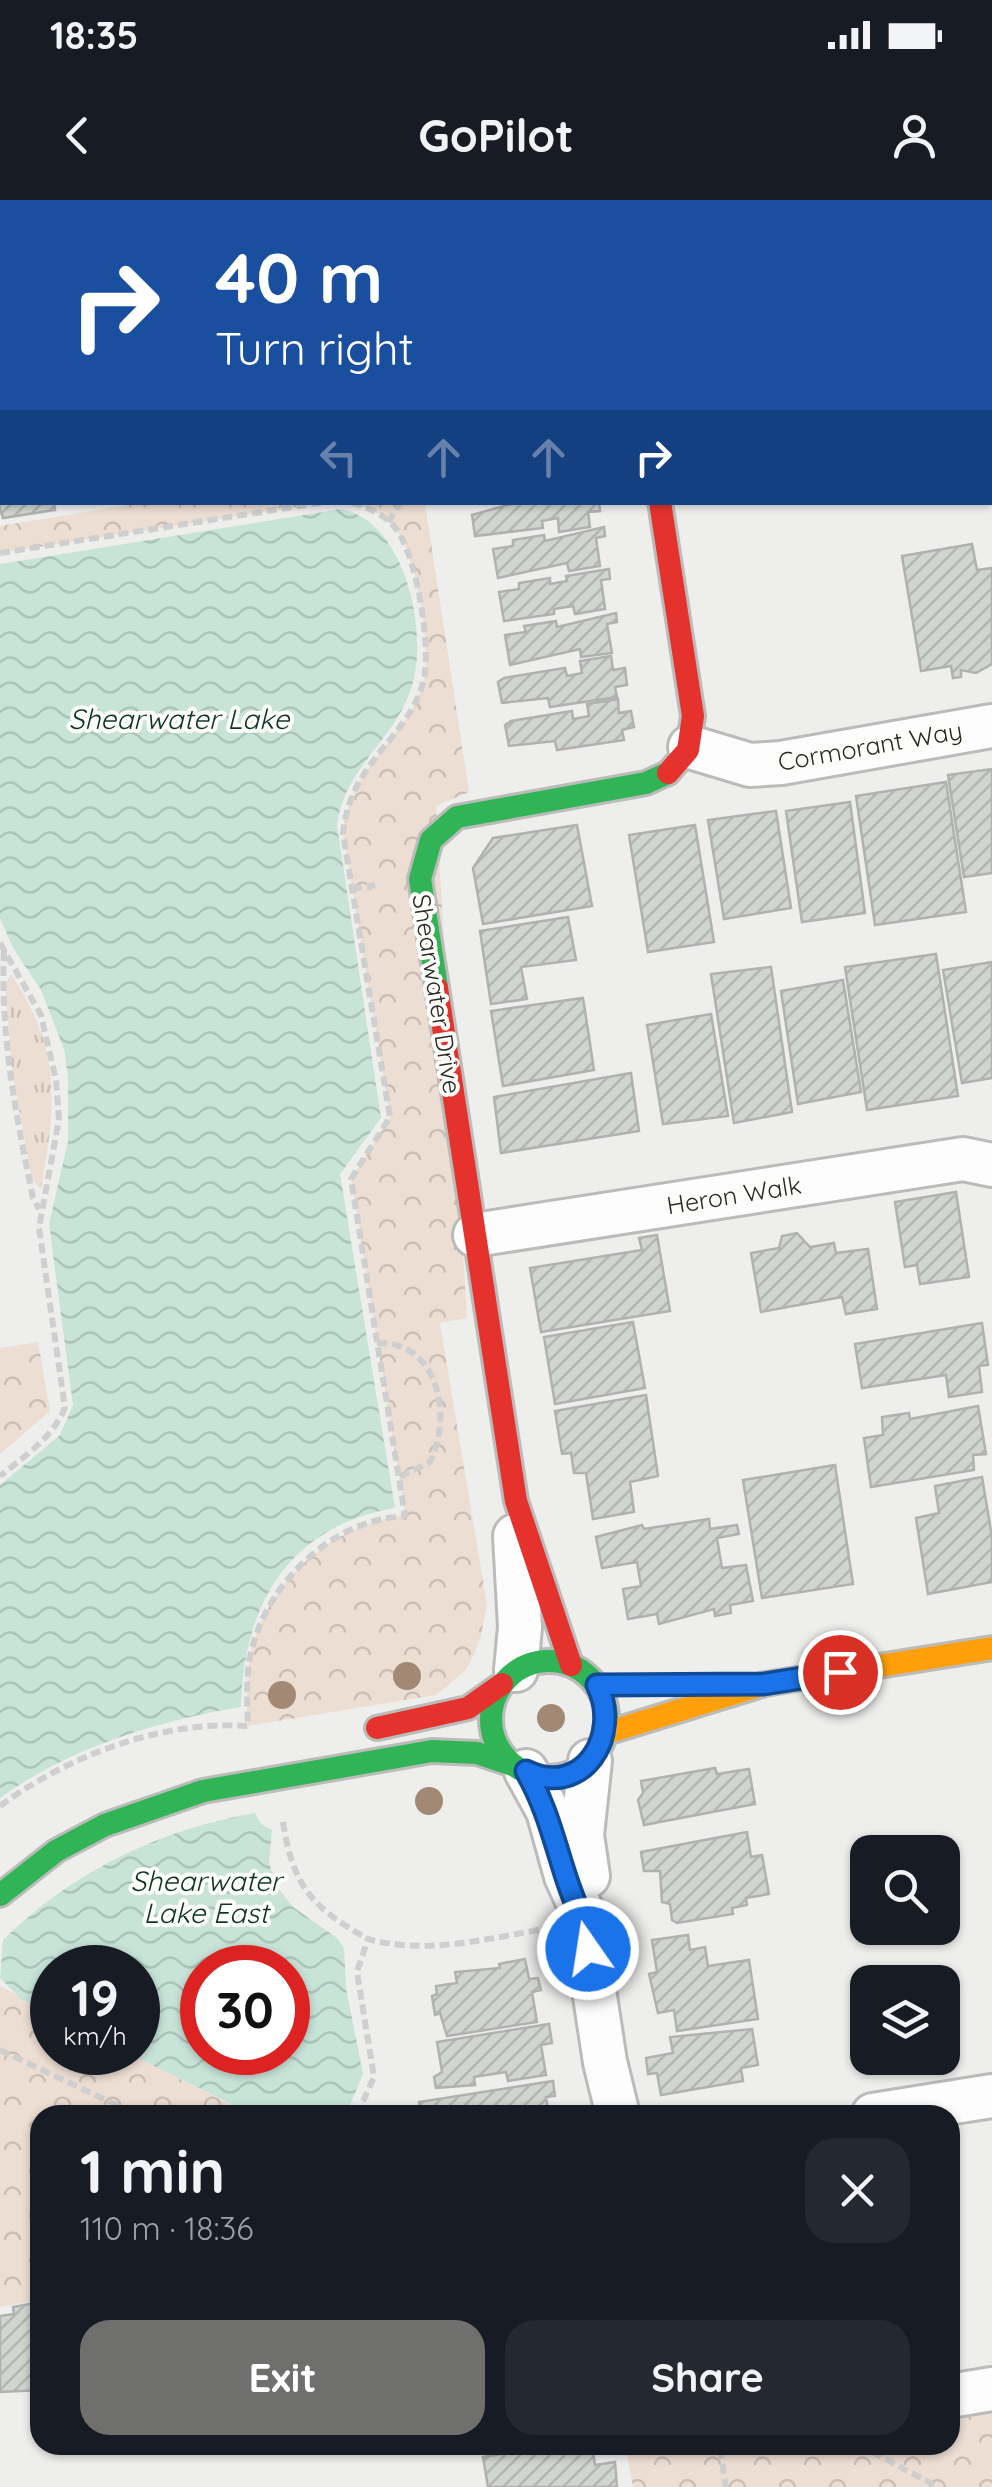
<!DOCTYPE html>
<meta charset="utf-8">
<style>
:root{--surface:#171b24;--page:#242831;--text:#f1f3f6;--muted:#9ea1a6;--accent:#6f706e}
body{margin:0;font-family:Quicksand,sans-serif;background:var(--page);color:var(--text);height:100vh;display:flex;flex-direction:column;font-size:38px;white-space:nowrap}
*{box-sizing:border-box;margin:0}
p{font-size:32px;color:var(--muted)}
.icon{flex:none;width:55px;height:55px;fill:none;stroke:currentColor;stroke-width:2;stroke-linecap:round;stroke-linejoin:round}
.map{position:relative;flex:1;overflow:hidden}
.sheet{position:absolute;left:30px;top:1905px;width:930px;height:350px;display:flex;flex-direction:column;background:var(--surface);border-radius:30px;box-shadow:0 2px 8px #0004}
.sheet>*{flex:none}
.top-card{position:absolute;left:0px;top:0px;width:992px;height:305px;box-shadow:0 2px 8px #0004;background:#1a4fa0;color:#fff;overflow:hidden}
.tools{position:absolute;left:850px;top:1635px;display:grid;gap:20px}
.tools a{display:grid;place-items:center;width:110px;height:110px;border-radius:20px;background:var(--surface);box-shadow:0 2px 8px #0004;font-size:50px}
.speed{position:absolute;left:30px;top:1745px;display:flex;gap:20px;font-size:50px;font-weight:700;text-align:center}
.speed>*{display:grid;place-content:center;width:130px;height:130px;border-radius:50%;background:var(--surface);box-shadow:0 2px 8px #0004;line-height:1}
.speed small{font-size:25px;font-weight:400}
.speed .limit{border:15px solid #d22;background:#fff;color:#111}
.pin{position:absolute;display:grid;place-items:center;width:85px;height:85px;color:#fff;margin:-42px;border:5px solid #fff;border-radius:50%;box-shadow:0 2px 10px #0007}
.me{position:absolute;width:110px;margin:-55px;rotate:347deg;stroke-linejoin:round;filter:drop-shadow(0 0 8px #0008)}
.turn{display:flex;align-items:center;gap:35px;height:210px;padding:0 50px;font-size:45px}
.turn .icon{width:130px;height:130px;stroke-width:2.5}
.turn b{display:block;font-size:70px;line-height:85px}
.lanes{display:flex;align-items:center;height:95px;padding:0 50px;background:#0003;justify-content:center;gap:50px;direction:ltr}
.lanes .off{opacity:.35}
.round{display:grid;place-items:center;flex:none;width:105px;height:105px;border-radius:30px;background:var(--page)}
.headline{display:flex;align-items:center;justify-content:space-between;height:170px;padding:0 50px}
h1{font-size:60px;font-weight:800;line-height:75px}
.action{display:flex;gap:20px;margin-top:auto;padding:20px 50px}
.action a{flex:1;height:115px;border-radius:30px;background:var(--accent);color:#fff;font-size:40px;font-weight:800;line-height:115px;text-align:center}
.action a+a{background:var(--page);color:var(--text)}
.status{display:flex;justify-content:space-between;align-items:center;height:70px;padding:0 50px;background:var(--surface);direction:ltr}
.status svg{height:28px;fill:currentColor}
header{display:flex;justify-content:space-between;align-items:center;height:130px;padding:0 50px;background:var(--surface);font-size:45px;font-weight:800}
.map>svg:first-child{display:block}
</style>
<div class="status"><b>18:35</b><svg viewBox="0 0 49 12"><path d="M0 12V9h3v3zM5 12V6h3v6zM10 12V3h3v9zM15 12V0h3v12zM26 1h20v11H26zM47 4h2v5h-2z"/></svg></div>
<header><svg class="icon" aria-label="back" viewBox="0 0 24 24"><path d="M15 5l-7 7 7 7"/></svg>GoPilot<svg class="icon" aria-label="person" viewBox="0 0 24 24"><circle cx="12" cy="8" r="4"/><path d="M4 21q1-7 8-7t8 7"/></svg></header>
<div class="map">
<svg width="992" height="2287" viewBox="0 0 992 2287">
<defs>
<pattern id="grass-tufts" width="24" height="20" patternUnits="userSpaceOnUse" patternTransform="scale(2.5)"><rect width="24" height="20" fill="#edded3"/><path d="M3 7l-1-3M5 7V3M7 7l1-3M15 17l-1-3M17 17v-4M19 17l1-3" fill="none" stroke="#cbbfb5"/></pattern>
<pattern id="park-crowns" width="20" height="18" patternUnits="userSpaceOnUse" patternTransform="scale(2.5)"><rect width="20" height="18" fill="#edded3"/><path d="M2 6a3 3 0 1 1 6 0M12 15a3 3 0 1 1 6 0" fill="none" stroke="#cbbfb5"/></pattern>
<pattern id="water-waves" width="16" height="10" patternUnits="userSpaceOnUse" patternTransform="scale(2.5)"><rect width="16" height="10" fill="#c8e4d9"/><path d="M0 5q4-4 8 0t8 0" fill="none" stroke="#acc4ba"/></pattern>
<pattern id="building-hatch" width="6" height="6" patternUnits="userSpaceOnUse" patternTransform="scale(2.5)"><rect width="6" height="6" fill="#d0d5cf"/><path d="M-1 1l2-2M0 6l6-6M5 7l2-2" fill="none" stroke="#b3b7b2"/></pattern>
</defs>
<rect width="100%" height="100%" fill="#eeefed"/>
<path fill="url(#grass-tufts)" d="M11 774C62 850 56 903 41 989L32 980 13 877 5 785Z"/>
<g fill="url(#park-crowns)">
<polygon points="140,303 140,302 325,303 0,353 0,326"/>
<path d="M350 303H425L469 592 436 606 467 1118 440 1123 487 1404 480 1440 467 1469 436 1495 248 1526C247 1503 246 1479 250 1457 265 1382 332 1324 405 1315L351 979 390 917 343 634C350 560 410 538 424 479 431 447 417 356 396 329 387 316 366 306 350 303Z"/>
<polygon points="38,1142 50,1211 0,1254 0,1148"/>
<polygon points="0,1786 52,1813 52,1852 129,1853 251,1915 40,1915 40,2100 0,2107"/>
<polygon points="992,2212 992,2287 633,2287 625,2245 722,2245 736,2250 771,2245 950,2245 950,2218"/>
</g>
<g fill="url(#water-waves)" fill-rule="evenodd">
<path d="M341 309C406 321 431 436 410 492 392 542 344 569 337 625L381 918 340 974 395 1308C289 1326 243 1405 241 1507 157 1521 69 1548 0 1598V1285L60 1235 73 1205 49 1024 68 941V876L64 849 41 790 13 748 0 718V364Z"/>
<path d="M255 1613 261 1624 272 1630 269 1663 277 1687 293 1707 337 1738 344 1748 346 1788 363 1874 347 1912 341 1915H253L128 1853 138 1852V1768H52V1815L21 1799 0 1778 3 1740C73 1671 159 1630 255 1613ZM202 1768H288V1852H202Z"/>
</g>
<g fill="url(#building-hatch)" stroke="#b0b1b0" stroke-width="2.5">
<polygon points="2,224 2,302 54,302 55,310 3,318 0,309"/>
<polygon points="518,302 599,302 600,311 588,312 590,327 559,332 558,318 542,321 543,328 475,336 472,315"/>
<polygon points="604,327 605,336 596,338 600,366 569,371 567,363 498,378 493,349 513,346 513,340 544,335 545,341"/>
<polygon points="972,344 977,370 992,368 992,464 976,473 961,470 961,477 953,478 951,466 921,471 902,356"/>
<polygon points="609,369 610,379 601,380 605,409 575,414 573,406 554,409 554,414 504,421 499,392 519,389 519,383 550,378 550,384 567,381 566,376"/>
<polygon points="616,413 617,422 607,424 612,453 581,457 580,449 510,465 505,435 526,432 524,426 556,421 557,427"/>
<polygon points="611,456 613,470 625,468 627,485 615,487 617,497 550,507 548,498 502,503 498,482 504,478 565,468 567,476 582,473 580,461"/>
<polygon points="618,499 619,513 631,511 634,527 622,530 624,540 557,550 555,541 509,546 505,525 511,521 572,511 573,519 589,516 587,504"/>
<polygon points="992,569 992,673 964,677 948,575"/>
<polygon points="946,582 966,712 875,725 856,596"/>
<polygon points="850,602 865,713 802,722 786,611"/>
<polygon points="776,611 791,708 724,719 708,620"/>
<polygon points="577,625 592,706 483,724 473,668 493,638"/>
<polygon points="695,625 714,742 648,752 629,635"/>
<polygon points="568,717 576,760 521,767 527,799 491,804 480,731"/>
<polygon points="936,754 958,896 867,910 845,767"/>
<polygon points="992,762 992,878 962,883 943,770"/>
<polygon points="771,767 792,912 734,923 711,774"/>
<polygon points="843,780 861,892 798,904 781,791"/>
<polygon points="583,798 594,870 503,886 491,811"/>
<polygon points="711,814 728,916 663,924 647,825"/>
<polygon points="631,873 639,931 501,953 494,897"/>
<polygon points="956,992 969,1077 920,1084 917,1065 905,1067 895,1002"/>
<polygon points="797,1033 810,1047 834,1043 836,1053 868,1049 877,1109 846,1114 842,1097 761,1112 751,1053 779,1048 782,1036"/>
<polygon points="657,1035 670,1111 541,1132 530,1068 642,1050 639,1038"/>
<polygon points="633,1122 645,1188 555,1204 544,1137"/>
<polygon points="982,1123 988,1165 979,1166 982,1192 949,1197 946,1175 862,1188 855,1144"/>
<polygon points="646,1195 658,1276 630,1282 634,1312 593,1319 586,1273 574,1273 571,1253 562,1254 555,1211"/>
<polygon points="978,1206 986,1254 973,1255 974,1270 871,1287 864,1238 883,1235 882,1217 909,1213 910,1219"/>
<polygon points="835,1265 853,1384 762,1398 743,1280"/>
<polygon points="982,1277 992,1337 992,1382 928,1394 916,1318 939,1313 935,1286"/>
<polygon points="709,1319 710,1329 737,1325 739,1334 717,1338 722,1368 746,1365 753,1401 730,1405 731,1413 715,1416 714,1409 659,1424 657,1414 628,1419 623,1389 641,1386 637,1362 602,1368 596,1337 642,1325 644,1329"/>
<polygon points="715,1568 717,1574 749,1569 755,1604 644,1625 638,1600 643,1593 641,1581"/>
<polygon points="747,1632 751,1657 762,1655 769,1694 746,1698 747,1705 732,1708 733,1714 677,1723 672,1720 670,1704 662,1702 660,1671 644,1671 641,1652"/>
<polygon points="688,1735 690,1750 705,1747 708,1766 749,1760 758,1819 677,1831 674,1810 658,1813 649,1774 657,1772 652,1740"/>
<polygon points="525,1759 529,1779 538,1778 541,1790 532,1792 537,1822 447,1836 440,1813 435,1815 432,1796 437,1794 436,1786 457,1783 455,1772 500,1768 499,1764"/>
<polygon points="549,1824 552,1843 541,1845 546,1875 508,1881 506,1872 474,1877 475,1885 436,1888 434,1877 442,1872 437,1842"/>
<polygon points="752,1829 758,1865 741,1868 743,1881 661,1895 657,1873 648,1874 646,1858 673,1853 670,1837"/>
<polygon points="553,1881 555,1896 546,1897 549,1915 421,1915 419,1902"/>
<polygon points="35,2103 36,2111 40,2111 40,2190 0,2192 0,2116 14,2114 13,2107"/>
<polygon points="556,2245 592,2245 595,2265 615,2262 617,2287 488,2287 483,2257"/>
</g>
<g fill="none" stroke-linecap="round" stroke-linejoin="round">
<g stroke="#bbbcba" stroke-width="48">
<g id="street">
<polyline points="184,0 184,2"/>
<polyline points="553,0 553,2"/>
<polyline points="985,0 985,2"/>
<polyline points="990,33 992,45"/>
<polyline points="0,101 2,100"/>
<polyline points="690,547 750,565 781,563 992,526"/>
<polyline points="475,1035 963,959 992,965"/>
<polyline points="515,1336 520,1427 516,1470"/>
<polyline points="526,1571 548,1611 566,1676 582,1711 605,1862 618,1915"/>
<polyline points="588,1676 582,1635 590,1561"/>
<polyline points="873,1915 992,1896"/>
<polyline points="950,2196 992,2189"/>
</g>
</g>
<g stroke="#bbbcba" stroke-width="28">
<g id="fast">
<polyline points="437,788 420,679 431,640 457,617 646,583 668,573"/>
<circle cx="549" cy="1519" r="58"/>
<polyline points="0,1695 56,1651 105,1625 203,1591 432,1551 477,1553 513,1565"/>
</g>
</g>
<g stroke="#bbbcba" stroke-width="28">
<polyline id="slow" points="606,1533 765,1484 992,1448"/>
</g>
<g stroke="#bbbcba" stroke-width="28">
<g id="jam">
<polyline points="660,302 693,516 688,550 668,573"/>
<polyline points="437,788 516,1301 571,1465"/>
<polyline points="377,1528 468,1508 502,1484"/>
</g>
</g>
<g stroke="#cecfce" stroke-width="6" stroke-dasharray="10 5" stroke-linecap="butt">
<polyline points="633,0 634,2"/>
<polyline points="388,322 401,302"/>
<polyline points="0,353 325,302"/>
<polyline points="352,689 375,685"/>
<path d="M0 743 41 815 56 880 59 919 39 1028 65 1208C51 1239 26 1255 0 1276"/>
<path d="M4 751C0 835 16 916 33 998L39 1009"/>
<path d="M377 1143C439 1141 453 1217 430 1262L399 1277"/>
<path d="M0 1606C69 1555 163 1520 248 1526 247 1503 246 1479 250 1457 264 1385 332 1319 405 1316L351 979 390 917 343 634C350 560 410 538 424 479 431 446 417 356 396 329 387 316 366 306 350 302"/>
<path d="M283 1622C293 1686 311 1707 368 1739"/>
<polyline points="0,1850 138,1915"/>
<path d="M357 1915 374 1877 357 1772 368 1739C425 1755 486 1739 544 1729"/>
<polyline points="693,2245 735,2250 771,2245"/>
<polyline points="859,2245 938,2287"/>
<polyline points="720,2249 726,2287"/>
</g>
<use href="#street" stroke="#fcfdfc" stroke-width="42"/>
<use href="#fast" stroke="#30b455" stroke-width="22"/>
<use href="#slow" stroke="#ff9f0a" stroke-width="22"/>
<use href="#jam" stroke="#e5322d" stroke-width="22"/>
</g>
<g fill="#a18976">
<circle cx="407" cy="1476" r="14"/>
<circle cx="282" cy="1495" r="14"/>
<circle cx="551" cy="1518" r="14"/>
<circle cx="429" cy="1601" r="14"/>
</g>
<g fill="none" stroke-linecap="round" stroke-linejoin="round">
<g stroke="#114b97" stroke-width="25">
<path id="route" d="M588 1749C583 1716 574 1703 565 1674 553 1637 546 1606 526 1571 583 1599 622 1535 597 1485L764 1484 840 1472"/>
</g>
<use href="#route" stroke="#1a73e8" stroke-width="18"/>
</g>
<g text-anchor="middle" stroke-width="8" stroke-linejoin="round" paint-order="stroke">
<g font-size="25" fill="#2a2b29" stroke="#fdfdf9">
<text transform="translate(870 546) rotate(-10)" y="9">Cormorant Way</text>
<text transform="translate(437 794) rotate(81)" y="9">Shearwater Drive</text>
<text transform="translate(734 995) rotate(-9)" y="9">Heron Walk</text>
</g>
<g font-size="28" font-style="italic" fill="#0e3329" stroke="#fdfdf9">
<text x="179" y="529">Shearwater Lake</text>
<text x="206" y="1691">Shearwater<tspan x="206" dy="32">Lake East</tspan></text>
</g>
</g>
</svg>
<div class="tools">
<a><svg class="icon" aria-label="search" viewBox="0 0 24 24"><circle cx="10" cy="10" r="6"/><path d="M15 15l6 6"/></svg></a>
<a><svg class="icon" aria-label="layers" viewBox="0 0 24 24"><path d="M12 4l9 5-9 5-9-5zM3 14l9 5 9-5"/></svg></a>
</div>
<div class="speed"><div>19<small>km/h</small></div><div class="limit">30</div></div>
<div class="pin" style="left:840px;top:1472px;background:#d93025"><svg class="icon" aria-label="arrive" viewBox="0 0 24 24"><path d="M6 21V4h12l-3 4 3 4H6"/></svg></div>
<svg class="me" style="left:588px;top:1749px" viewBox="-20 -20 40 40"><circle r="17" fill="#1a73e8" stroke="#fff" stroke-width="3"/><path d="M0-11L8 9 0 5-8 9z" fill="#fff"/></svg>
<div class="top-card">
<div class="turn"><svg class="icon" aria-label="right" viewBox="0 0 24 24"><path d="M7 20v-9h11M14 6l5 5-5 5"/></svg><div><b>40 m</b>Turn right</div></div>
<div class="lanes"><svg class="icon off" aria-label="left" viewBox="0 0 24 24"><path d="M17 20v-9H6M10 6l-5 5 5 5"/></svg><svg class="icon off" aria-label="ahead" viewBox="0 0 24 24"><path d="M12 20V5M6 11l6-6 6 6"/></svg><svg class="icon off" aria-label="ahead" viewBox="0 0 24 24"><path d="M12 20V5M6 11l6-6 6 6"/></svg><svg class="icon" aria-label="right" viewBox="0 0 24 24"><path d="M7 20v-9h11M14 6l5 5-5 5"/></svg></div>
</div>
<section class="sheet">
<div class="headline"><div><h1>1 min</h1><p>110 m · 18:36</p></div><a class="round"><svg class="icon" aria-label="close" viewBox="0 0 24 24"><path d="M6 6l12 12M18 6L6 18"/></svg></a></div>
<div class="action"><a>Exit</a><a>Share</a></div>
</section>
</div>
